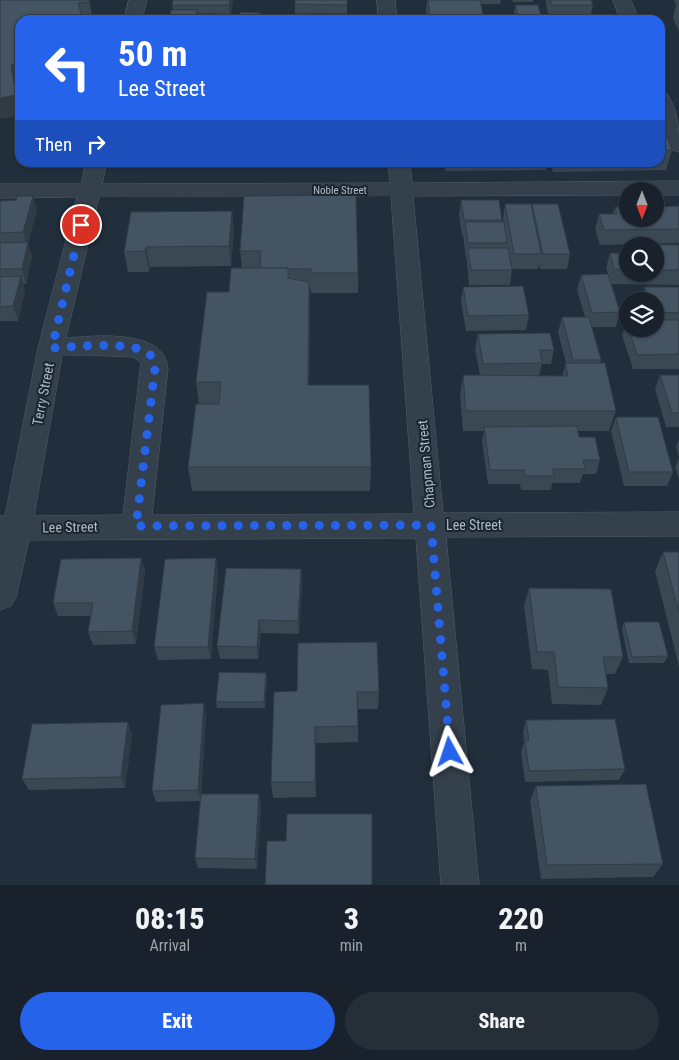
<!DOCTYPE html>
<style>
:root{--surface:#19222c;--page:#262f38;--text:#f1f3f6;--muted:#9fa4a9;--line:#373f48;--accent:#2563eb}
body{margin:0;font-family:"Roboto Condensed",sans-serif;background:var(--page);color:var(--text);height:100vh;display:flex;flex-direction:column;font-size:19px;white-space:nowrap}
*{box-sizing:border-box;margin:0}
p{font-size:16px;color:var(--muted)}
.icon{flex:none;width:28px;height:28px;fill:none;stroke:currentColor;stroke-width:2;stroke-linecap:round;stroke-linejoin:round}
.map{position:relative;height:885px;overflow:hidden}
.drawer{display:flex;flex-direction:column;background:var(--surface);flex:1}
.drawer>*{flex:none}
.hud{position:absolute;left:15px;top:15px;width:650px;height:152px;border-radius:15px;box-shadow:0 1px 4px #0004,0 0 0 1px var(--line);background:#2563eb;color:#fff;overflow:hidden}
.needle{width:32px;rotate:180deg}
.fabs{position:absolute;left:619px;top:182px;display:grid;gap:10px}
.fabs a{display:grid;place-items:center;width:45px;height:45px;border-radius:50%;background:var(--surface);box-shadow:0 1px 4px #0004,0 0 0 1px var(--line);font-size:25px}
.pin{position:absolute;display:grid;place-items:center;width:42px;height:42px;color:#fff;margin:-21px;border:2px solid #fff;border-radius:50%;box-shadow:0 1px 5px #0007}
.me{position:absolute;width:55px;margin:-28px;rotate:355deg;stroke-linejoin:round;filter:drop-shadow(0 0 4px #0008)}
.turn{display:flex;align-items:center;gap:18px;height:105px;padding:0 20px;font-size:22px}
.turn .icon{width:65px;height:65px;stroke-width:2.5}
.turn b{display:block;font-size:35px;line-height:42px}
.then{display:flex;align-items:center;height:48px;padding:0 20px;background:#0003;gap:10px;font-size:19px}
.eta{display:flex;justify-content:space-evenly;align-items:center;height:85px;text-align:center}
.eta b{font-size:30px;font-weight:800;line-height:35px}
.action{display:flex;gap:10px;margin-top:auto;padding:10px 20px}
.action a{flex:1;height:58px;border-radius:30px;background:var(--accent);color:#fff;font-size:20px;font-weight:800;line-height:58px;text-align:center}
.action a+a{background:var(--page);color:var(--text)}
.map>svg:first-child{display:block}
</style>
<div class="map">
<svg width="679" height="885" viewBox="0 0 679 885">
<rect width="100%" height="100%" fill="#212e3b"/>
<g fill="none" stroke-linecap="round" stroke-linejoin="round">
<g stroke="#525e68" stroke-width="1">
<g id="minor">
<polygon points="129,0 147,0 142,20 124,20"/>
<polygon points="377,0 395,0 397,20 379,20"/>
<polygon points="613,0 631,0 639,20 621,20"/>
<path d="M660 92 667 94C679 112 679 131 679 152L672 150C659 132 660 113 660 92Z"/>
<path d="M86 162H107L102 184 390 183 388 162H410L412 183 679 181V195H655V191H628V195L413 196 443 513 679 512V536L446 537 479 885H441L416 538 29 540 16 597 11 606 0 610V516H5L38 348 77 197 0 198V184H81ZM391 196 414 514 152 515 168 368C164 328 94 336 66 338L99 197ZM89 355 133 357 141 362 123 515 34 516 62 356Z"/>
</g>
</g>
<use href="#minor" fill="#34404b" fill-rule="evenodd"/>
</g>
<g fill="#3a4854" fill-rule="evenodd">
<polygon points="0,0 89,0 93,20 20,20 16,85"/>
<polygon points="173,0 233,0 230,19 170,17 173,10 172,5"/>
<polygon points="347,0 347,14 295,18 295,4"/>
<polygon points="427,0 501,0 500,4 480,4 483,15 482,20 428,20 426,11"/>
<polygon points="512,0 533,0 533,2 513,2"/>
<polygon points="546,0 591,0 593,5 590,19 549,19 546,3"/>
<polygon points="674,0 679,0 679,31 673,18 676,5"/>
<polygon points="515,5 541,16 541,20 516,20 514,12"/>
<polygon points="660,121 672,150 666,170 553,172 550,162 660,162"/>
<polygon points="147,162 204,162 204,165 148,166"/>
<polygon points="213,162 242,162 242,164 214,164"/>
<polygon points="444,162 547,162 546,170 445,171"/>
<polygon points="244,196 358,273 358,293 311,293 311,289 310,289 310,307 309,385 371,467 370,491 192,491 188,467 199,404 196,382 229,292 242,268 240,251"/>
<polygon points="461,200 502,220 502,222 503,222 503,219 505,204 532,209 532,204 570,254 567,269 540,269 539,264 538,269 512,269 510,285 469,285 467,263 467,258 466,258 463,235 462,235 459,215"/>
<polygon points="0,201 37,210 28,243 32,257 26,284 23,284 25,291 18,321 0,321"/>
<polygon points="679,206 679,243 600,245 595,229 599,214 613,214 615,207"/>
<polygon points="232,211 234,232 231,266 150,267 149,272 128,272 124,252"/>
<path d="M624 244 679 245V285L611 284 620 312 616 327H592L601 360 600 363 616 411 609 431H578L579 437 600 460 596 474H583L580 483H552L551 490H521L520 484H488L482 441 484 431H463L460 395 463 375H480L475 349 478 334 554 350 551 364H542L539 376H562L566 363 558 332 562 317H585L577 290 581 275 608 274 606 268 610 253H622ZM628 246H655V274H628Z"/>
<polygon points="463,287 529,315 526,330 466,331 461,302"/>
<polygon points="645,287 679,287 679,369 633,369 622,335 627,321 628,321 628,329 655,329 655,301 640,301"/>
<polygon points="660,375 679,375 679,427 666,427 655,389"/>
<polygon points="616,417 673,472 667,486 624,486 611,431"/>
<polygon points="679,439 679,457 676,447"/>
<polygon points="679,458 679,479 675,467"/>
<polygon points="663,552 679,552 679,667 655,571"/>
<polygon points="141,558 145,571 136,644 93,645 88,632 91,616 58,616 53,603"/>
<polygon points="216,558 218,572 211,659 158,660 154,647"/>
<polygon points="301,569 302,582 299,634 261,633 258,659 220,659 217,646"/>
<polygon points="529,588 623,657 615,674 606,674 608,688 601,705 552,704 548,670 532,669 524,606"/>
<polygon points="624,622 668,656 664,663 629,663 622,629"/>
<polygon points="266,673 267,679 265,708 217,708 216,702"/>
<polygon points="274,692 379,692 378,709 358,709 358,742 316,743 316,797 273,798 271,782"/>
<polygon points="206,715 201,794 259,794 261,805 257,869 198,868 195,858 200,801 156,802 152,791"/>
<polygon points="526,720 625,769 619,780 525,782 521,752 524,743 523,732"/>
<polygon points="132,734 125,788 29,790 22,779"/>
<polygon points="536,786 663,864 653,877 541,879 530,801"/>
</g>
<g fill="#303b45">
<polygon points="230,0 233,0 233,2 230,19 229,5"/>
<polygon points="20,64 20,84 16,85 20,109 20,116 0,119 0,98 11,65"/>
<polygon points="33,196 37,210 28,243 32,257 26,284 22,269 27,246 23,232"/>
<polygon points="232,211 234,232 231,266 229,246"/>
<polygon points="146,247 150,267 149,272 145,251"/>
<polygon points="21,276 25,291 18,321 13,306"/>
<polygon points="309,282 310,307 309,410 308,385"/>
<polygon points="141,558 145,571 136,644 132,631"/>
<polygon points="216,558 218,572 211,659 208,647"/>
<polygon points="301,569 302,582 299,634 298,621"/>
<polygon points="259,620 261,633 258,659 257,647"/>
<polygon points="266,673 267,679 265,708 264,702"/>
<polygon points="204,703 206,715 201,801 198,790"/>
<polygon points="128,722 132,734 125,788 121,777"/>
<polygon points="315,727 316,743 316,797 315,782"/>
<polygon points="259,794 261,805 257,869 255,859"/>
</g>
<g fill="#445462" stroke="#303b45">
<polygon points="0,0 89,0 90,2 78,3 83,19 77,20 20,20 20,64 11,65 16,95 0,98"/>
<polygon points="173,0 230,0 229,5 172,5"/>
<polygon points="295,0 347,0 347,5 295,4"/>
<polygon points="428,0 480,0 483,15 430,15"/>
<polygon points="550,0 591,0 593,5 552,5"/>
<polygon points="515,5 538,5 541,16 518,16"/>
<polygon points="171,10 197,10 196,14 221,13 221,17 228,17 228,20 162,20 163,17 170,17"/>
<polygon points="240,12 261,13 260,20 239,20"/>
<polygon points="297,13 348,14 348,20 296,20"/>
<polygon points="660,121 661,121 672,150 660,150"/>
<polygon points="356,195 358,273 311,273 311,269 288,269 288,268 260,268 261,251 240,251 244,196"/>
<polygon points="18,196 33,196 23,232 0,233 0,201 16,200"/>
<polygon points="461,200 499,200 502,220 464,220"/>
<polygon points="505,204 531,204 541,254 514,254"/>
<polygon points="532,204 558,204 570,254 543,254"/>
<polygon points="679,206 679,229 604,230 599,214 617,214 615,207 628,207 628,219 655,219 655,207"/>
<polygon points="232,211 229,246 146,247 145,251 124,252 131,212"/>
<polygon points="465,222 504,222 507,243 468,243"/>
<polygon points="28,242 22,269 0,269 0,243"/>
<polygon points="624,244 679,245 679,270 655,270 655,246 628,246 628,270 614,269 610,253 626,253"/>
<polygon points="468,248 508,248 512,270 471,270"/>
<polygon points="231,268 288,268 288,278 309,282 308,385 369,385 371,467 188,467 196,404 219,404 221,382 196,382 207,292 229,292"/>
<polygon points="608,274 620,312 592,313 581,275"/>
<polygon points="21,276 13,306 0,307 0,277"/>
<polygon points="523,286 529,315 468,316 463,287"/>
<polygon points="645,287 679,287 679,313 655,312 655,301 649,301"/>
<polygon points="562,317 589,317 601,360 573,360"/>
<polygon points="655,320 679,320 679,354 637,355 629,329 655,329"/>
<polygon points="550,333 554,350 540,350 542,363 483,364 478,334"/>
<polygon points="565,363 605,363 616,411 466,411 463,375 568,376"/>
<polygon points="660,375 679,375 679,413 672,413"/>
<polygon points="616,417 658,417 673,472 629,472"/>
<polygon points="577,426 579,437 595,437 600,460 583,460 585,469 553,469 554,476 525,476 524,470 490,470 484,427"/>
<polygon points="663,552 679,552 679,613"/>
<polygon points="141,558 132,631 88,632 93,603 53,603 61,559"/>
<polygon points="216,558 208,647 154,647 165,559"/>
<polygon points="226,568 301,569 298,621 259,620 257,647 217,646"/>
<polygon points="529,588 611,589 623,657 603,657 608,688 558,687 554,652 537,652"/>
<polygon points="624,622 659,622 668,656 632,657"/>
<polygon points="377,642 379,692 357,692 358,726 315,727 315,782 271,782 274,692 297,691 298,643"/>
<polygon points="219,672 266,673 264,702 216,702"/>
<polygon points="204,703 198,790 152,791 161,705"/>
<polygon points="615,719 625,769 529,771 525,741 529,741 526,720"/>
<polygon points="128,722 121,777 22,779 32,724"/>
<polygon points="646,784 663,864 547,865 536,786"/>
<polygon points="201,794 259,794 255,859 195,858"/>
<polygon points="287,814 372,814 372,885 265,885 267,841 286,841"/>
</g>
<g fill="none" stroke-linecap="round" stroke-linejoin="round">
<path stroke="#2563eb" stroke-width="9" stroke-dasharray="0 16.2" d="M81 225 52 348C71 347 141 339 152 357 154 359 155 365 155 368L136 526 431 525 450 752"/>
</g>
<g text-anchor="middle" stroke-width="4" stroke-linejoin="round" paint-order="stroke">
<g font-size="11" fill="#afbbc7" stroke="#1a252f">
<text x="340" y="194">Noble Street</text>
</g>
<g font-size="14" fill="#afbbc7" stroke="#1a252f">
<text transform="translate(43 394) rotate(-79)" y="5">Terry Street</text>
<text transform="translate(426 464) rotate(-95)" y="5">Chapman Street</text>
<text x="474" y="530">Lee Street</text>
<text transform="translate(70 527) rotate(-1)" y="5">Lee Street</text>
</g>
</g>
</svg>
<div class="fabs">
<a><svg class="needle" viewBox="-14 -14 28 28"><path d="M0-13l5 13h-10z" fill="#e53935"/><path d="M0 13l5-13h-10z" fill="#9fa4a9"/></svg></a>
<a><svg class="icon" aria-label="search" viewBox="0 0 24 24"><circle cx="10" cy="10" r="6"/><path d="M15 15l6 6"/></svg></a>
<a><svg class="icon" aria-label="layers" viewBox="0 0 24 24"><path d="M12 4l9 5-9 5-9-5zM3 14l9 5 9-5"/></svg></a>
</div>
<div class="pin" style="left:81px;top:225px;background:#d93025"><svg class="icon" aria-label="arrive" viewBox="0 0 24 24"><path d="M6 21V4h12l-3 4 3 4H6"/></svg></div>
<svg class="me" style="left:450px;top:752px" viewBox="-20 -20 40 40"><path d="M0-17L14 15 0 8-14 15z" fill="#2563eb" stroke="#fff" stroke-width="4"/></svg>
<div class="hud">
<div class="turn"><svg class="icon" aria-label="left" viewBox="0 0 24 24"><path d="M17 20v-9H6M10 6l-5 5 5 5"/></svg><div><b>50 m</b>Lee Street</div></div>
<div class="then">Then<svg class="icon" aria-label="right" viewBox="0 0 24 24"><path d="M7 20v-9h11M14 6l5 5-5 5"/></svg></div>
</div>
</div>
<section class="drawer">
<div class="eta">
<div><b>08:15</b><p>Arrival</p></div>
<div><b>3</b><p>min</p></div>
<div><b>220</b><p>m</p></div>
</div>
<div class="action"><a>Exit</a><a>Share</a></div>
</section>
